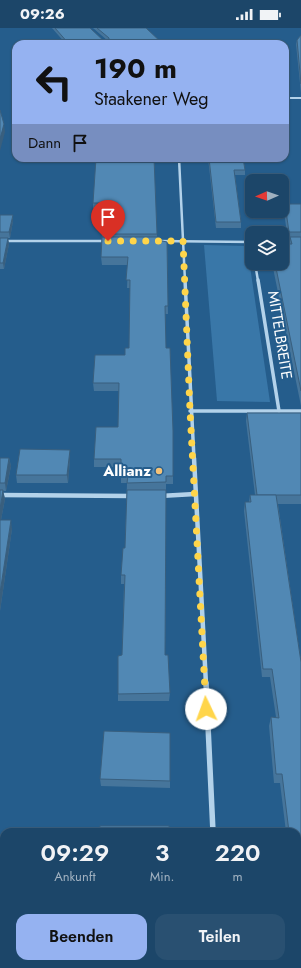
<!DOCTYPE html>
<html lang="de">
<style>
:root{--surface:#1c4669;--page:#295071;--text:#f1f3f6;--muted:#a0b1c0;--line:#3a5e7d;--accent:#95b2f1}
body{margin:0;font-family:Jost,sans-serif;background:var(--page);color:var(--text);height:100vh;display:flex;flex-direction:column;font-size:15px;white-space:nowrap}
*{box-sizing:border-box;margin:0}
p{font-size:13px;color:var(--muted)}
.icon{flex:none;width:22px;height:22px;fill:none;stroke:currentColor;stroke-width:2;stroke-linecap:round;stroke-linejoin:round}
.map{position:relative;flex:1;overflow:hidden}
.side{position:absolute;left:0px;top:800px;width:301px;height:140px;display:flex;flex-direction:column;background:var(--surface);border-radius:12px 12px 0 0;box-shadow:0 1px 3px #0004,0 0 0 1px var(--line)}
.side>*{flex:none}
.guide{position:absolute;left:12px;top:12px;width:277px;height:122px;border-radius:12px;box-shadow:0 1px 3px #0004,0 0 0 1px var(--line);background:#95b2f1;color:#111;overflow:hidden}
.needle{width:26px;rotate:268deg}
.controls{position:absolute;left:245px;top:146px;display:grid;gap:8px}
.controls a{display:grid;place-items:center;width:44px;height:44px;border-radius:8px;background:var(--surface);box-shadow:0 1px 3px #0004,0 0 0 1px var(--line);font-size:20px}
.pin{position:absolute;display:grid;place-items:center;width:34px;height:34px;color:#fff;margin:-41px -17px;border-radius:50% 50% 50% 0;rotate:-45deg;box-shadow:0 0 4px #0007}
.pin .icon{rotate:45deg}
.me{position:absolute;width:44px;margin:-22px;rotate:357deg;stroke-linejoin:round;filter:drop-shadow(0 0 3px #0008)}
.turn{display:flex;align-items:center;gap:14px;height:84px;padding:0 16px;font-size:18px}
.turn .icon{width:52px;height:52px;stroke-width:2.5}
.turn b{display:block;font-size:28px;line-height:34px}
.then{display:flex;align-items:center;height:38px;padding:0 16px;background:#0003;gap:8px;font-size:15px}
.eta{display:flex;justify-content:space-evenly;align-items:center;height:68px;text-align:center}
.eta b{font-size:24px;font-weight:600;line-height:28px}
.action{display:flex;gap:8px;margin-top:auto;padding:8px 16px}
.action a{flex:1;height:46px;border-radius:12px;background:var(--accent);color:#111;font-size:16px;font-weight:600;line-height:46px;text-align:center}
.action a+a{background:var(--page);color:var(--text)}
.status{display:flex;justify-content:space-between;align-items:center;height:28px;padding:0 20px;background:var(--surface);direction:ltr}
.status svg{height:11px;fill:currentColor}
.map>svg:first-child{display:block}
</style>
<div class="status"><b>09:26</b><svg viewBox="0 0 49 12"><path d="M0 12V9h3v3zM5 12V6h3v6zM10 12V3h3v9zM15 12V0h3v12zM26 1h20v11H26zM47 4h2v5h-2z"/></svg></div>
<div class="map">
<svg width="301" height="940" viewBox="0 0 301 940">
<rect width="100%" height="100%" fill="#255d8c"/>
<g fill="#3977a8">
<polygon points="204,217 247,218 270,374 217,373"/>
<polygon points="0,888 4,888 4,936 187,936 188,940 0,940"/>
</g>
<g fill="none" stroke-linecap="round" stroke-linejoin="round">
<polyline stroke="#b3d2ea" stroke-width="2" points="285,70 301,70"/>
<g stroke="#b3d2ea" stroke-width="2.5">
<polyline points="179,130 185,253"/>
<polyline points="0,213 106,213"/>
<polyline points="156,213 252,214"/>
<polyline points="282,214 301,215"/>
<polyline points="255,235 258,253"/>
</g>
<g stroke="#b3d2ea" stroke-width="3.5">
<polyline points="185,252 194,431"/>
<polyline points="258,252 279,383"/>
<polyline points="190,383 301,383"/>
</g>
<g stroke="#b3d2ea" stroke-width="4.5">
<polyline points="194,430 206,656"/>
<polyline points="0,467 132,468"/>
<polyline points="160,468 195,466"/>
</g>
<g stroke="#b3d2ea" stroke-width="5.5">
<polyline points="206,655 213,804"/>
<polyline points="220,936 220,940"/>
</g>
</g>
<g fill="#46759b">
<polygon points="52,0 90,0 105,14 108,13 93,0 146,0 163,16 66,16"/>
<polygon points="301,7 301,65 296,16 297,12"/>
<polygon points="154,130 157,209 158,212 167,214 168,286 165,286 166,320 173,403 173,456 166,456 166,462 165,627 170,665 169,673 118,673 118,666 122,627 124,556 121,556 121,547 125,520 127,455 121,455 121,439 94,439 94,431 118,399 119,363 94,363 93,355 125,327 129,320 130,260 127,260 128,237 102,237 101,229 103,180 93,180 93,175"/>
<polygon points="208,130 243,130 245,142 245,147 235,147 241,194 241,200 216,200"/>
<polygon points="285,176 301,176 301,378 272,235 282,235 290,216 290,212 288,212 284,184"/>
<polygon points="0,187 13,187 13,193 10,210 8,210 9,216 4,241 0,241"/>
<polygon points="247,385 301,385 301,476 278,476 301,634 301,931 297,897 297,804 286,804 280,755 274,755 269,698 271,689 276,689 270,649 262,649 244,483 245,474 249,474 250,467 255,467 246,393"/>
<polygon points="70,422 70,431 68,455 17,455 16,447"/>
<polygon points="0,430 9,430 11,438 6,463 3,463 5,471 1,492 12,501 0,583"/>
<polygon points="170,705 170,760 101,758 100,751"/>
</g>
<g fill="#395f7e">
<polygon points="4,96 5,104 0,123 0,111"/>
<polygon points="13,187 13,193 10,210 9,204"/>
<polygon points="8,210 9,216 4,241 3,235"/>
<polygon points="70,422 70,431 68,455 67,447"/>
<polygon points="9,430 11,438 6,463 5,455"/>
<polygon points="3,462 5,471 0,497 0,481"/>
<polygon points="11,492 12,501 0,583 0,565"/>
</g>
<g fill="#5188b4" stroke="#395f7e">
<polygon points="55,0 90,0 105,14 109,13 109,10 97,0 146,0 163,16 69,16"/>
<polygon points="301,7 301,56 297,12"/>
<polygon points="0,82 4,96 0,111"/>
<polygon points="96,130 154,130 157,206 102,206 103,175 93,175"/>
<polygon points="209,130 243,130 245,142 234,142 241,194 216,194"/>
<polygon points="285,176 301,176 301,204 289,204"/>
<polygon points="0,187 13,187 9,204 0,204"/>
<polygon points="102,209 158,209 158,212 167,214 168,278 165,278 166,320 170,320 173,403 173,448 166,448 166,454 127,455 128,447 121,447 121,431 94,431 96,399 118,399 119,355 93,355 95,327 125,327 125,320 129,320 130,252 126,252 128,229 101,229"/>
<polygon points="290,209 301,209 301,363 275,235 282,235 282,216 292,216"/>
<polygon points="0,210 8,210 3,235 0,235"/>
<polygon points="247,385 301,385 301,467 257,467"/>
<polygon points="20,421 70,422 67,447 16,447"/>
<polygon points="0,430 9,430 5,455 0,455"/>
<polygon points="0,462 3,462 0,481"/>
<polygon points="127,462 166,462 165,627 168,627 170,665 118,666 118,628 122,627 125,547 121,547 123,520 125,520"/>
<polygon points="250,467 276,467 301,634 301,905 297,872 297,804 289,804 282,746 276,746 271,689 279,690 272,641 263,641 245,474 251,474"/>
<polygon points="0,492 11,492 0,565"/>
<polygon points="104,703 170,705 170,753 100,751"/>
<rect x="100" y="798" width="69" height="6"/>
<rect x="97" y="936" width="76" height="4"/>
</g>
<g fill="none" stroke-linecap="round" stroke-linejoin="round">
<polyline stroke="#ffd54a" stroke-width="7" stroke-dasharray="0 12.6" points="108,213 183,213 190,383 206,681"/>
</g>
<circle fill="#f4c277" stroke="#255d8c" stroke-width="1.5" cx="159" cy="443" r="4"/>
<g text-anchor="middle" stroke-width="4" stroke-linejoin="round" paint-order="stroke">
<g font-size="15" fill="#fff" stroke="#255d8c">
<text transform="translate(280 307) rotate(81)" y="5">MITTELBREITE</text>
</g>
<g font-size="15" font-weight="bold" fill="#fff" stroke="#255d8c" text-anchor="end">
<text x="151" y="448">Allianz</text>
</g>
</g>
</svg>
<div class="controls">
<a><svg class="needle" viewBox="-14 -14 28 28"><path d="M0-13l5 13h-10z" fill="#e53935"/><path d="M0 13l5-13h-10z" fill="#a0b1c0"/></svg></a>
<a><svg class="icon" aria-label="layers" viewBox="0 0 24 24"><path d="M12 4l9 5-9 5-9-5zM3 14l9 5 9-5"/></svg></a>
</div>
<div class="pin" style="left:108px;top:213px;background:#d93025"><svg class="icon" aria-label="arrive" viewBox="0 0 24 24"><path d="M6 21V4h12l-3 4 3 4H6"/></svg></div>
<svg class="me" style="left:206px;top:681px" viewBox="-20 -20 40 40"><circle r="19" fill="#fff"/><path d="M0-13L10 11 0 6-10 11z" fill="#ffd54a"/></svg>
<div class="guide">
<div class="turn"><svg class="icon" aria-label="left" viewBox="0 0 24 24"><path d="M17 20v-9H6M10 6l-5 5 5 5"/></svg><div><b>190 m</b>Staakener Weg</div></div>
<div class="then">Dann<svg class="icon" aria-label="arrive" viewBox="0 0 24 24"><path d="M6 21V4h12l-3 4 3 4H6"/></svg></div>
</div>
<section class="side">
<div class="eta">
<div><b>09:29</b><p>Ankunft</p></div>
<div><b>3</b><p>Min.</p></div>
<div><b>220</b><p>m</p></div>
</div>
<div class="action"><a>Beenden</a><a>Teilen</a></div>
</section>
</div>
